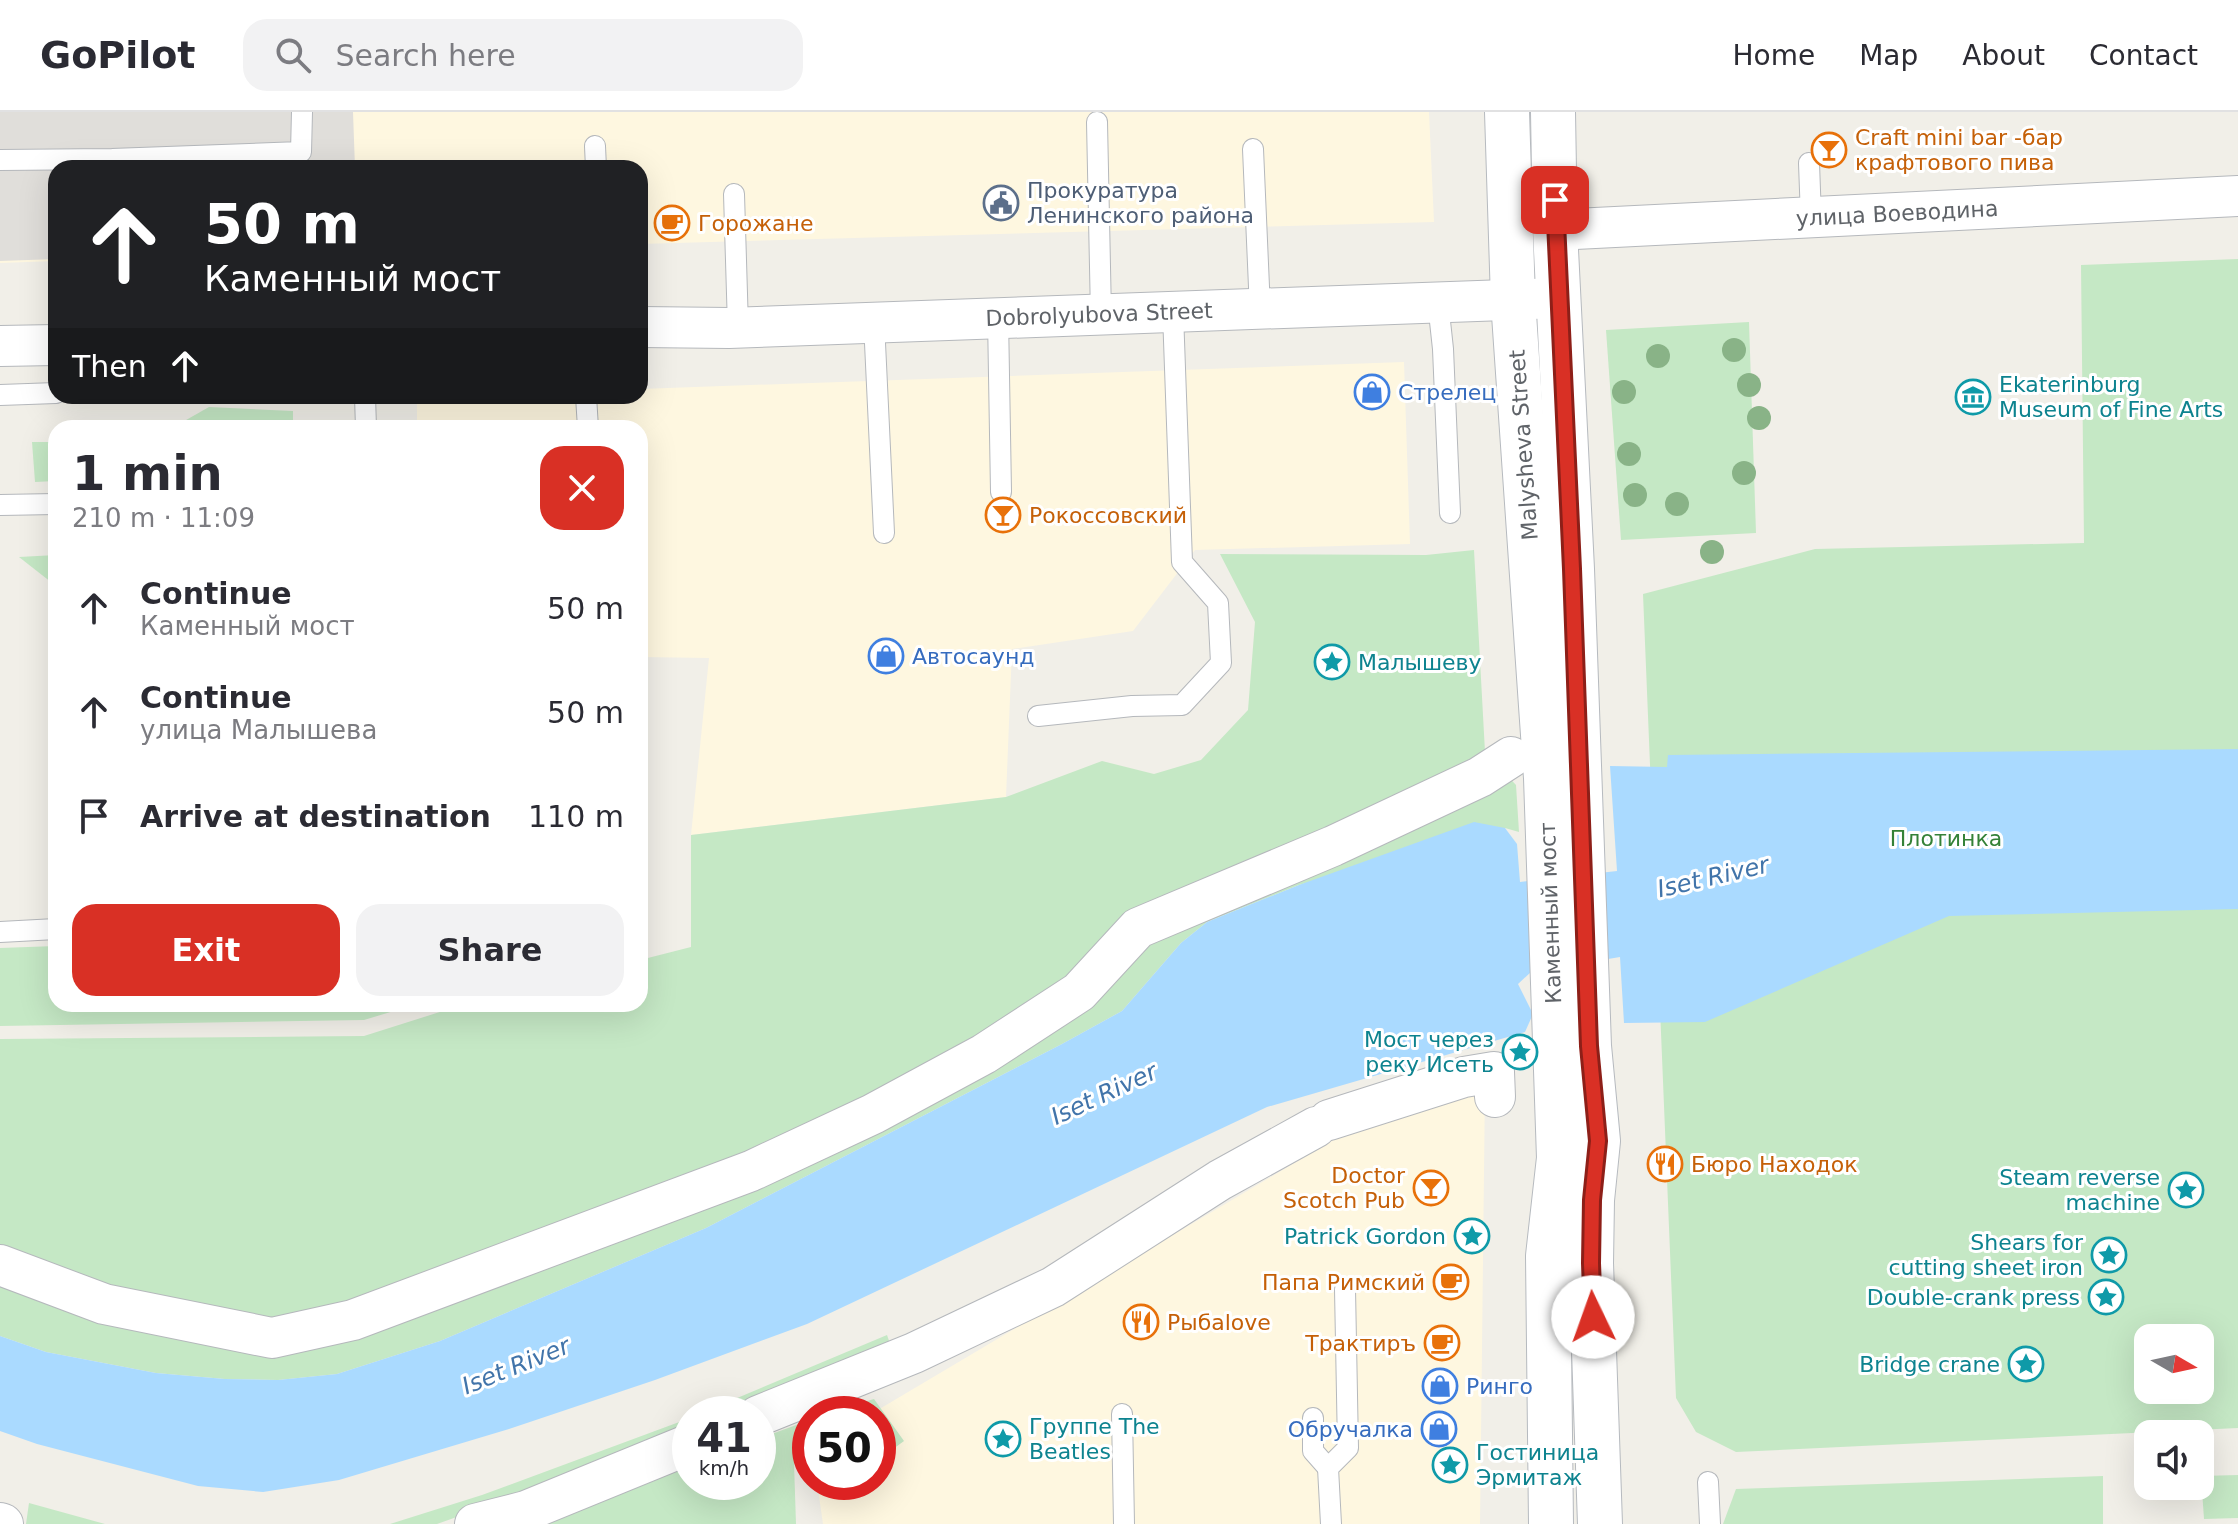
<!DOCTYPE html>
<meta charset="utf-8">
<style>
:root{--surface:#fff;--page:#f2f2f3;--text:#2b2b33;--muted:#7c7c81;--line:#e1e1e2;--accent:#d93025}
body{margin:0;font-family:"DejaVu Sans",sans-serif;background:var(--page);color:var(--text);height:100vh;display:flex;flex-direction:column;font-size:30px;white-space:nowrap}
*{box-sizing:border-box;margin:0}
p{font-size:26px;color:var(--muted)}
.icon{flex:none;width:44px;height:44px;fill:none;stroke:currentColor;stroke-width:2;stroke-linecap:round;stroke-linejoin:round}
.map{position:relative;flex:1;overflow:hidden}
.panel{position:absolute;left:48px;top:308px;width:600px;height:592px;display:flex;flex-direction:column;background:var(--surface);border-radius:24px;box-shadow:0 8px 32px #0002}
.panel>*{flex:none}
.hud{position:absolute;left:48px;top:48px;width:600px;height:244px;border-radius:24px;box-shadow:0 8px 32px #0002;background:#202124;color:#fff;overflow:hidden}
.needle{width:52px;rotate:99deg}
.controls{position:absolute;left:2134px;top:1212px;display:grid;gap:16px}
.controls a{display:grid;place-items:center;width:80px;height:80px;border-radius:16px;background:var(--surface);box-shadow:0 8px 32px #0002;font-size:40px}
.speed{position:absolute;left:672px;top:1284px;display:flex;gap:16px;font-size:40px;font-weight:700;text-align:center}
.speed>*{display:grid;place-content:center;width:104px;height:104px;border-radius:50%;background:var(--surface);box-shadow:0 8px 32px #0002;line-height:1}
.speed small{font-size:20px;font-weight:400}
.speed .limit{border:12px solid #d22;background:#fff;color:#111}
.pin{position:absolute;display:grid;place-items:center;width:68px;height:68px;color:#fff;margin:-34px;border-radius:16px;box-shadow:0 4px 12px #0006}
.me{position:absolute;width:88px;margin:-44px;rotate:357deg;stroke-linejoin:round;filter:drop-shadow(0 0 6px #0008)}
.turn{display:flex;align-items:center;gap:28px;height:168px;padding:0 24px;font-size:36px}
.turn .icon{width:104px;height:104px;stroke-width:2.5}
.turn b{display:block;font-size:56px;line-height:68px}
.then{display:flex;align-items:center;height:76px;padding:0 24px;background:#0003;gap:16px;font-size:30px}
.round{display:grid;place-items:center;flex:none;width:84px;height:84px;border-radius:24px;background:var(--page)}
.overview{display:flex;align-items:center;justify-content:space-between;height:136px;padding:0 24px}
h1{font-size:48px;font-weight:600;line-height:60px}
.action{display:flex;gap:16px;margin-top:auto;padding:16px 24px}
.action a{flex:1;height:92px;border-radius:24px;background:var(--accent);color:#fff;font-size:32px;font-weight:600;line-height:92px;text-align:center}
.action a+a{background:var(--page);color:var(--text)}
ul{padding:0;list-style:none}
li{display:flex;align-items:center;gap:24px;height:104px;padding:0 24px}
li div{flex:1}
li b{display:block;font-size:30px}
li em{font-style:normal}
header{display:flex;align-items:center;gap:48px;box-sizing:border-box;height:112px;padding:0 40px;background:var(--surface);border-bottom:2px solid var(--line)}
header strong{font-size:38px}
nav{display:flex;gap:44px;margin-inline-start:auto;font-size:28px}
.search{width:560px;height:72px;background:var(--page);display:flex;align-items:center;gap:20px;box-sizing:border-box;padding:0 28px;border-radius:24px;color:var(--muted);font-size:30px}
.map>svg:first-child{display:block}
</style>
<header>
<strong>GoPilot</strong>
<div class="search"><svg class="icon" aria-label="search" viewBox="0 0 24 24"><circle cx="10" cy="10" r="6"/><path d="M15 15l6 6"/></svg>Search here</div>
<nav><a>Home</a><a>Map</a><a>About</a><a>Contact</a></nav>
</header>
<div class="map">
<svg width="2238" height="1412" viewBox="0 0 2238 1412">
<rect width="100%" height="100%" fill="#f1efe8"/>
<g fill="#fef7e0">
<polygon points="0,0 1429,0 1434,110 640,132 640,56 56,56 56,149 0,151"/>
<polygon points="1404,250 1410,432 1195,438 1133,519 1012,537 1006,685 691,723 709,546 640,545 640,316 417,316 417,285 640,284 640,277"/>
<polygon points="1485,973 1480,1412 823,1412 817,1370 878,1370 878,1302 871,1302 1372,1005"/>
</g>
<polygon fill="#e0deda" points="0,0 353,0 355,56 56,56 56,147 0,149"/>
<g fill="#c5e8c5" fill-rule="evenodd">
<path d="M2238 147V1316L1736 1340 1696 1320 1676 1286 1643 482 1815 437 2084 431 2081 153ZM2148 1226H2200V1278H2148Z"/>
<polygon points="1749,210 1756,421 1621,428 1606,218"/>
<polygon points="209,295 293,299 293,316 172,316"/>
<polygon points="32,330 56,330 56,369 35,370"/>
<polygon points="1474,438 1485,640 1516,673 1519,720 1505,716 1299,773 1207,810 1181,831 1122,899 1062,932 706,1116 440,1229 337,1262 278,1268 225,1267 156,1261 46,1240 0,1224 0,927 364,924 465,892 640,892 640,848 691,835 691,723 1006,685 1102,649 1154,662 1201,648 1248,598 1255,510 1220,442 1426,443"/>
<polygon points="56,443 56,474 19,445"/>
<polygon points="56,834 56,892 417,892 364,908 0,914 0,836"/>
<polygon points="887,1223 894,1243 744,1302 699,1302"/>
<polygon points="874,1287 904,1329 878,1348 878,1302 825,1302"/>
<polygon points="690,1306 690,1322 437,1412 390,1412 482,1383"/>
<polygon points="810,1308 810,1350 794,1351 796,1412 521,1412 690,1351 690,1370 758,1370 758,1327"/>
<polygon points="2238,1363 2238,1406 2204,1407 2201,1364"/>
<polygon points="2103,1364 2103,1412 1723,1412 1736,1377"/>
<polygon points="29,1391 105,1412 26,1412"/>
</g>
<polygon fill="#aadaff" points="2238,637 2238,797 1949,804 1705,910 1624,911 1620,845 1531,860 1518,872 1533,902 1525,920 1267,995 807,1212 655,1268 509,1317 339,1368 263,1380 198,1374 37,1332 0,1319 0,1224 46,1240 156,1261 225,1267 278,1268 337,1262 440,1229 706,1116 1062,932 1122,899 1181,831 1207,810 1299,773 1474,710 1505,716 1517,732 1520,770 1617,759 1610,654 1667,655 1668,643"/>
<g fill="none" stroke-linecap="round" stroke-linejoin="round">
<g stroke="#b5b8bc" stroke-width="22">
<g id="lane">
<polyline points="1097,10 1101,203"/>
<polyline points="595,34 596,56"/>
<polyline points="1253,37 1260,198"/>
<polyline points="0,48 112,47 301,40 302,0"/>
<polyline points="1809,51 1811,106"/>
<polyline points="734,82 738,215"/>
<polyline points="1438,191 1443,237 1450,401"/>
<polyline points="998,205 1001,380"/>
<polyline points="874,210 884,421"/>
<polyline points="0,283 56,281"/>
<polyline points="365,284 366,316"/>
<polyline points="586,284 588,316"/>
<polyline points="0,393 56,392"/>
<polyline points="1038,604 1132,594 1182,593 1221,551 1218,491 1182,450 1173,201"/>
<polyline points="0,820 56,817"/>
<polyline points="1122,1302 1124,1412"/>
<polyline points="1313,1306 1313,1339 1328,1356"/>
<polyline points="1708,1370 1710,1412"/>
<polyline points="1331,1412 1328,1356 1348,1336 1345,1177"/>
</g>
</g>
<g stroke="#b5b8bc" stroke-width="42">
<g id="street">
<polyline points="1555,118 2238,84"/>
<polyline points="640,215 729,216 1558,186"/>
<polyline points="0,234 56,233"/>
<polyline points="1329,1008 1464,965 1494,960 1495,985"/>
<polyline points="0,1153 104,1192 272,1226 353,1208 751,1059 873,1002 984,942 1079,880 1138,816 1333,734 1480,665 1511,645"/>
<polyline points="758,1304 914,1241 1053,1175 1220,1068 1316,1015"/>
<polyline points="0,1411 3,1412"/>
<polyline points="475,1412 526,1399 690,1332"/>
</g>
</g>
<g stroke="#b6babf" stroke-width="46">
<g id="secondary">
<polyline points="1507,0 1513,188 1546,666 1559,1046 1548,1144 1551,1412"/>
<polyline points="1553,0 1555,118 1572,457 1589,934 1598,1029 1592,1088 1591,1151 1600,1412"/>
</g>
</g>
<use href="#lane" stroke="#fff" stroke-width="20"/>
<use href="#street" stroke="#fff" stroke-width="40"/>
<use href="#secondary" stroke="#fff" stroke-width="44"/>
</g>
<g fill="#89b387">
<circle cx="1734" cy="238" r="12"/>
<circle cx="1658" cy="244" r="12"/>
<circle cx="1749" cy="273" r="12"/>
<circle cx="1624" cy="280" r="12"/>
<circle cx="1759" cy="306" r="12"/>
<circle cx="1629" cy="342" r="12"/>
<circle cx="1744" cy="361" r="12"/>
<circle cx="1635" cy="383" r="12"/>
<circle cx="1677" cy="392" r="12"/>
<circle cx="1712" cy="440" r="12"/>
</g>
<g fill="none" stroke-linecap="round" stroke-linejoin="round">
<g stroke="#8d1f18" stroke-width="20">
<polyline id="route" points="1555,88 1572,457 1589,934 1598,1029 1592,1088 1591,1151 1593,1205"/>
</g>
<use href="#route" stroke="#d93025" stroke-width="14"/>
</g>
<defs>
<g id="bar-ring" transform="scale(1.8)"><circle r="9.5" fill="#fff" stroke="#e8710a" stroke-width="1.5"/><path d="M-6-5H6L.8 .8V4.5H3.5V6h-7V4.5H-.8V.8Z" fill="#e8710a"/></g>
<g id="civic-ring" transform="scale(1.8)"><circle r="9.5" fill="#fff" stroke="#5c6f8a" stroke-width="1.5"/><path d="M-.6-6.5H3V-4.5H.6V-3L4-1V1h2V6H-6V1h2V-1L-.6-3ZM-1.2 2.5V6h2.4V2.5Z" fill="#5c6f8a"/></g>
<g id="cafe-ring" transform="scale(1.8)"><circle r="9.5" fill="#fff" stroke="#e8710a" stroke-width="1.5"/><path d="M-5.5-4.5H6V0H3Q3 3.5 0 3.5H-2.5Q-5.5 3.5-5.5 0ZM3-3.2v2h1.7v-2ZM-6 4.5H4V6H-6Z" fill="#e8710a"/></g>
<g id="shop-ring" transform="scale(1.8)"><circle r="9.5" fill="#fff" stroke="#3f7fe0" stroke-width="1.5"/><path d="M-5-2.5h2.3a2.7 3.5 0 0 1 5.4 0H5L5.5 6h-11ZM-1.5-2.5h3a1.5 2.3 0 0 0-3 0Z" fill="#3f7fe0"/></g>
<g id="museum-ring" transform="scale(1.8)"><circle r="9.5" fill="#fff" stroke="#0f9aa8" stroke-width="1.5"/><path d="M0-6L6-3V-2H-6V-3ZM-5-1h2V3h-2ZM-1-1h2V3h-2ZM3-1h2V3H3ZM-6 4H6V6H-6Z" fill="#0f9aa8"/></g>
<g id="sight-ring" transform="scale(1.8)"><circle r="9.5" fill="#fff" stroke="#0f9aa8" stroke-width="1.5"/><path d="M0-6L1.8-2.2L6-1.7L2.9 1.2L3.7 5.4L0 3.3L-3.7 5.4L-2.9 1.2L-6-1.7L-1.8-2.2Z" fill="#0f9aa8"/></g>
<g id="restaurant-ring" transform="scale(1.8)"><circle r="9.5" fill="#fff" stroke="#e8710a" stroke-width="1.5"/><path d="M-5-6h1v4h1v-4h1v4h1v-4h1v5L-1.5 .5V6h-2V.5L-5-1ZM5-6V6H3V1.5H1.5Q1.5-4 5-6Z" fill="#e8710a"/></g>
</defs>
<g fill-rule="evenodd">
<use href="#bar-ring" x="1829" y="38"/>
<use href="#civic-ring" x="1001" y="91"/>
<use href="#cafe-ring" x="672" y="111"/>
<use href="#shop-ring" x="1372" y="280"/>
<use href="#museum-ring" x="1973" y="285"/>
<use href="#bar-ring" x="1003" y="403"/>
<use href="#shop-ring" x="886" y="544"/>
<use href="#sight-ring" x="1332" y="550"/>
<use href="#sight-ring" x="1520" y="940"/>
<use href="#restaurant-ring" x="1665" y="1052"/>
<use href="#bar-ring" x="1431" y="1076"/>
<use href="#sight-ring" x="2186" y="1078"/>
<use href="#sight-ring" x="1472" y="1124"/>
<use href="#sight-ring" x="2109" y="1143"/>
<use href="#cafe-ring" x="1451" y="1170"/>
<use href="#sight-ring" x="2106" y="1185"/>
<use href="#restaurant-ring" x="1141" y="1210"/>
<use href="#cafe-ring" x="1442" y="1231"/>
<use href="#sight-ring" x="2026" y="1252"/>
<use href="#shop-ring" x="1440" y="1274"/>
<use href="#shop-ring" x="1439" y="1317"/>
<use href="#sight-ring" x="1003" y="1327"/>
<use href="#sight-ring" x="1450" y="1353"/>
</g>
<g text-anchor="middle" stroke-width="6" stroke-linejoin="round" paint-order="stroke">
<g font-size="22" fill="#c56008" stroke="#fff" text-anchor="start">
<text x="1855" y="33">Craft mini bar -бар<tspan x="1855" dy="25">крафтового пива</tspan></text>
<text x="698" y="119">Горожане</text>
<text x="1029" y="411">Рокоссовский</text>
<text x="1691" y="1060">Бюро Находок</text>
<text x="1405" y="1071" text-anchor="end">Doctor<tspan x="1405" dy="25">Scotch Pub</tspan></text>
<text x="1425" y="1178" text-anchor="end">Папа Римский</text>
<text x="1167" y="1218">Рыбаlove</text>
<text x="1416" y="1239" text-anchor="end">Трактиръ</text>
</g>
<g font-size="22" fill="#4e5e75" stroke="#fff" text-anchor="start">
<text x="1027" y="86">Прокуратура<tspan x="1027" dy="25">Ленинского района</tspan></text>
</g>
<g font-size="22" fill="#5f6368" stroke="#fff">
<text transform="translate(1897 101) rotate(-3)" y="8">улица Воеводина</text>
<text transform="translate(1099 202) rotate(-2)" y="8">Dobrolyubova Street</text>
<text transform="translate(1523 333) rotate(-94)" y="8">Malysheva Street</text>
<text transform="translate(1550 801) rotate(-92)" y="8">Каменный мост</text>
</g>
<g font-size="22" fill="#0d838f" stroke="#fff" text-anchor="end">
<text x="1999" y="280" text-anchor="start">Ekaterinburg<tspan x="1999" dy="25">Museum of Fine Arts</tspan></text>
<text x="1358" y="558" text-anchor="start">Малышеву</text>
<text x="1494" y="935">Мост через<tspan x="1494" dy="25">реку Исеть</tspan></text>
<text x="2160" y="1073">Steam reverse<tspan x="2160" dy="25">machine</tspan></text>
<text x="1446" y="1132">Patrick Gordon</text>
<text x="2083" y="1138">Shears for<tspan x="2083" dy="25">cutting sheet iron</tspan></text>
<text x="2080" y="1193">Double-crank press</text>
<text x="2000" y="1260">Bridge crane</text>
<text x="1029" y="1322" text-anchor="start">Группе The<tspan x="1029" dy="25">Beatles</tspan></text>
<text x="1476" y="1348" text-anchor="start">Гостиница<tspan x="1476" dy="25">Эрмитаж</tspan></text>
</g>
<g font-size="22" fill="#366cbe" stroke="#fff" text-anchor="start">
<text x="1398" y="288">Стрелец</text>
<text x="912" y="552">Автосаунд</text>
<text x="1466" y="1282">Ринго</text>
<text x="1413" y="1325" text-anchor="end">Обручалка</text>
</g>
<g font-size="22" fill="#348238" stroke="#fff">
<text x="1946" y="734">Плотинка</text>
</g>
<g font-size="24" font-style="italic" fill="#4174aa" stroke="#fff">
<text transform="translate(1713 765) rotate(-13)" y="8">Iset River</text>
<text transform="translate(1104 982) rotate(-25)" y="8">Iset River</text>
<text transform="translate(516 1254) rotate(-22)" y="8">Iset River</text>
</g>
</g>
</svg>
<div class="controls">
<a><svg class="needle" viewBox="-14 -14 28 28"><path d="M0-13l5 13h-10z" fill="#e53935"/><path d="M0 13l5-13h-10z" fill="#7c7c81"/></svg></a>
<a><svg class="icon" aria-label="sound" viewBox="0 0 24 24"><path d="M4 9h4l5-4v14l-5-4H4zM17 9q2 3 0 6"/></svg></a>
</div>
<div class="speed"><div>41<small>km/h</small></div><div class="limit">50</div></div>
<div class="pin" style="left:1555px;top:88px;background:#d93025"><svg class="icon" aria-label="arrive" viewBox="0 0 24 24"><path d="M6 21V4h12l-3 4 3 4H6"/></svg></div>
<svg class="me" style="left:1593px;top:1205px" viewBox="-20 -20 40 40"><circle r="19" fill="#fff"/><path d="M0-13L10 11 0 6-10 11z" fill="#d93025"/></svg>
<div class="hud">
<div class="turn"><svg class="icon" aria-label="ahead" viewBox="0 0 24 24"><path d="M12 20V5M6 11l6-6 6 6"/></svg><div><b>50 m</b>Каменный мост</div></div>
<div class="then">Then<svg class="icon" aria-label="ahead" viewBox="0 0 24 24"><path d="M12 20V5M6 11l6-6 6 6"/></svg></div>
</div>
<section class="panel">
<div class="overview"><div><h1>1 min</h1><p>210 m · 11:09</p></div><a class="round" style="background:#d93025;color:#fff"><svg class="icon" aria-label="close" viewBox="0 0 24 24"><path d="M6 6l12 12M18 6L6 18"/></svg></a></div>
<ul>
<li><svg class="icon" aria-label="ahead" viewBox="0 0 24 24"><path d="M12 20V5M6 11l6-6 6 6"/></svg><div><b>Continue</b><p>Каменный мост</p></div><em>50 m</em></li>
<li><svg class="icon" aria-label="ahead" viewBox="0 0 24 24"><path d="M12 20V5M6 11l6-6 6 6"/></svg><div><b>Continue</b><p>улица Малышева</p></div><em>50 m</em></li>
<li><svg class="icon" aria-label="arrive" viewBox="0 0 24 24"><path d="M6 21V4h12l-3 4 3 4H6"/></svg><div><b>Arrive at destination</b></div><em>110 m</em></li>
</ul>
<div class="action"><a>Exit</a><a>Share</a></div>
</section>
</div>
